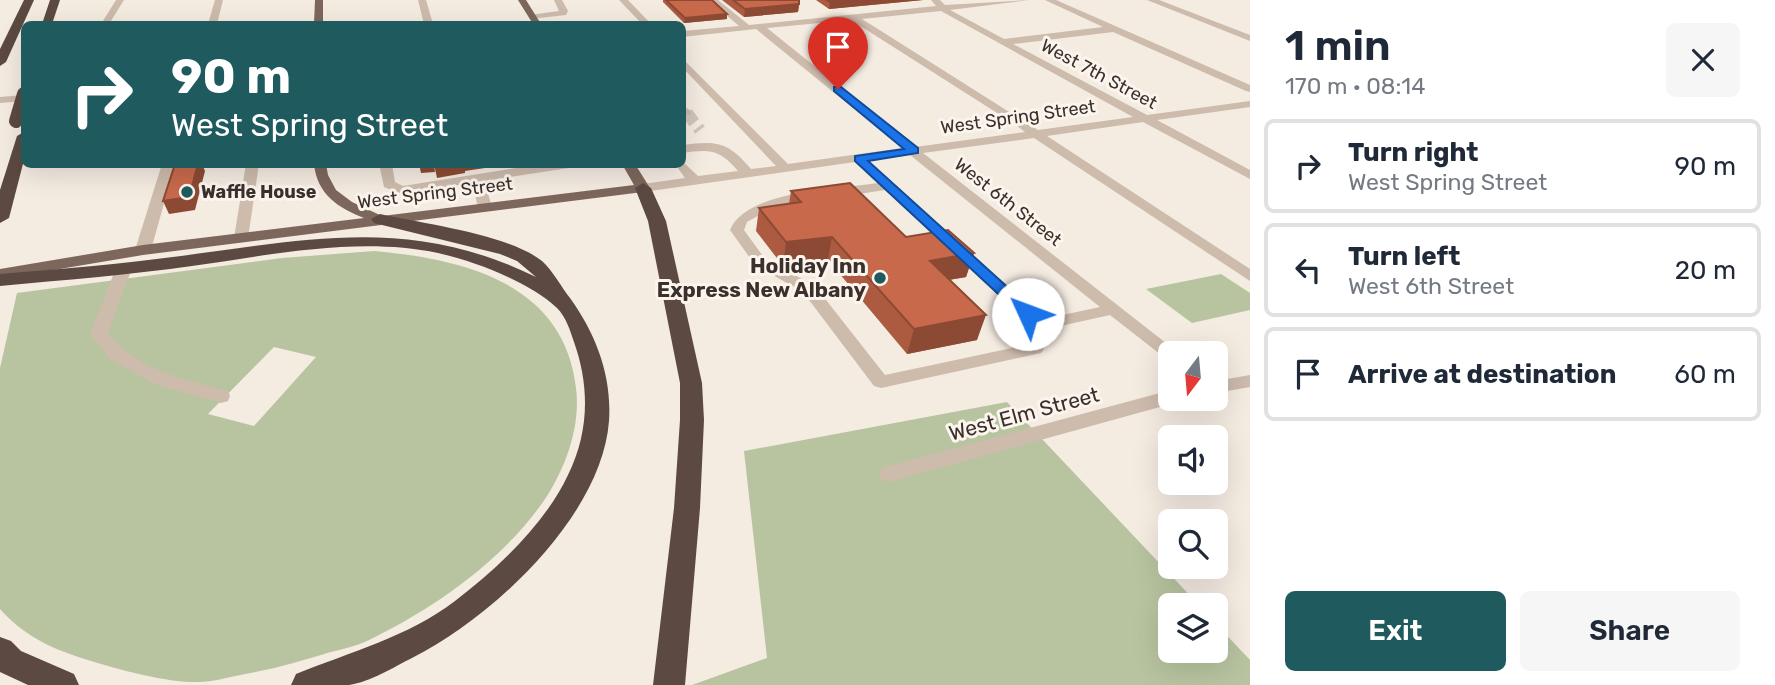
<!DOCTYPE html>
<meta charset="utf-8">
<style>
:root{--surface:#fff;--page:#f6f6f7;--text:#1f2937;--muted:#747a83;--line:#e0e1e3;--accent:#1f5a5e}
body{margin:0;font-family:Rubik,sans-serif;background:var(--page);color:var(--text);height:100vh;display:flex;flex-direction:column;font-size:26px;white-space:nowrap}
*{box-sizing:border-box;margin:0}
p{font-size:23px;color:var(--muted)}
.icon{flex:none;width:38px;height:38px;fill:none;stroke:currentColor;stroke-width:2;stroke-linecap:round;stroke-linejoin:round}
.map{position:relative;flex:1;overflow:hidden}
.details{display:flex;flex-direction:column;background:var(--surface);width:525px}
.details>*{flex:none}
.hud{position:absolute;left:21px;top:21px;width:665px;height:147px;border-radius:10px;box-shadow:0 7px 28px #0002;background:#1f5a5e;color:#fff;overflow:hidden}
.needle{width:46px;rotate:196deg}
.fabs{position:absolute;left:1158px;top:341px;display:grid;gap:14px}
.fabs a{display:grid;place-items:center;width:70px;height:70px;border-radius:10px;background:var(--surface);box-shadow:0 7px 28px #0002;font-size:35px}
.pin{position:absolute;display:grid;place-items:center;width:60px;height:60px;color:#fff;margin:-72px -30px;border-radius:50% 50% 50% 0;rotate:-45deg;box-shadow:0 0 7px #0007}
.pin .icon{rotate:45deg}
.me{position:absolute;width:77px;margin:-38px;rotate:313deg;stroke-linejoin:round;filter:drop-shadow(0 0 5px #0008)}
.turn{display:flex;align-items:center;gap:24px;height:147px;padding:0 35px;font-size:32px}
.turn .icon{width:91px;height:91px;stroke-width:2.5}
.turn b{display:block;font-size:49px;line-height:60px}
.round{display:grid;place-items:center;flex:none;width:74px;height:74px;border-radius:10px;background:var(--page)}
.summary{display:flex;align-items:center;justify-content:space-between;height:119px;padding:0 35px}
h1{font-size:42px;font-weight:600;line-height:52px}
.button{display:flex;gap:14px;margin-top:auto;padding:14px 35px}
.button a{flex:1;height:80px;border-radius:10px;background:var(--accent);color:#fff;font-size:28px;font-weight:600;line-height:80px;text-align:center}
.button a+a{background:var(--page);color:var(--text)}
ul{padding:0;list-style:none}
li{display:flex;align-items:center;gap:21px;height:94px;margin:0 14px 10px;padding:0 21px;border:4px solid var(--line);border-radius:10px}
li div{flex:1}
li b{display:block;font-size:26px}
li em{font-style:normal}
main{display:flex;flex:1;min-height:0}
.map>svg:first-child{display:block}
</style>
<main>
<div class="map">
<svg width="1250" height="685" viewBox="0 0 1250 685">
<rect width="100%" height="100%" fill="#f4ebe1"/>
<g fill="#b8c4a0" fill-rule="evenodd">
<path d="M374 251C464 259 564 283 576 388 581 427 565 470 543 502 500 563 433 609 367 641 356 646 343 649 331 652 302 661 274 669 245 674 229 677 213 682 198 682 175 683 137 674 115 668 70 655 32 645 0 609V368L17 293 282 258ZM274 347 316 357 254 426 208 414Z"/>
<polygon points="1221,274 1250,293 1250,310 1192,323 1146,289"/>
<polygon points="1007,402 1199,605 1171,606 1171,651 1216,651 1216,624 1250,660 1250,685 692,685 767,658 744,451"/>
</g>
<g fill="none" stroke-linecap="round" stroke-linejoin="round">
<polyline stroke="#cfc6bd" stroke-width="12" stroke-dasharray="12 6" stroke-linecap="butt" points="687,113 700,130"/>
<g fill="#cdbbac" fill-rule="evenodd">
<polygon points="116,0 124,0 109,24 101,24"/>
<polygon points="215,0 223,0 217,24 208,24"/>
<polygon points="418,0 426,0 433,24 424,24"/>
<polygon points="554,0 562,0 568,11 566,15 530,19 530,15 559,11"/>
<polygon points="619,0 628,0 651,24 642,24"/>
<path d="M709 0H718L749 25 936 6 931 0H940L945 5 1029 0 950 10 1004 39 1103 27 1045 0H1056L1250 85V92L1246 91 1113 32 1013 44 1147 115 1250 101V107L1157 120 1250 170V179L1143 122 1047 136 1250 269V281L1034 138 923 153 1180 354H1171V360L1165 358 1110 315 1047 329 1042 337 1044 349 1041 353 881 388 874 386 803 292 755 265 730 230C746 190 839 189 878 183L855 162 643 192 636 188 643 184 685 178 675 164H682V161L698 176 738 171C720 149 709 149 682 153V145C717 141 727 141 751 169L776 166 682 67V58L788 164 902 148 756 29 682 37V31L739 26ZM941 11 1133 117 1038 130 862 19ZM851 20 1016 125 1025 132 915 147 767 28ZM910 155 1100 307 1044 319 868 161ZM885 190 1032 326 1024 337 1026 345 885 375 815 286 765 259 744 230 747 222 774 207Z"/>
<polygon points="1147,0 1159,0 1250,35 1250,41"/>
<polygon points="24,95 24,101 0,103 0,97"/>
<polygon points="682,105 691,111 691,115 682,115"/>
<polygon points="162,164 175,164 151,250 143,255 135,250"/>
<polygon points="246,164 259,164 248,238 241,242 234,238"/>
<polygon points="379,164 392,164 395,182 403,186 541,164 575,164 569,168 484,181 492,207 485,211 478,207 472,183 401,194 384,187"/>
<path d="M124 263 132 268 108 333C140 372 182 378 228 391L230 396 228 401 221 403 157 385 111 360 93 338 90 334 116 268Z"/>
<polygon points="1250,375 1250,387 1216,393 1216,381"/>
<polygon points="1171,390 1171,399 1179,399 1178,402 889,482 882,480 879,474 882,468 889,466"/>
</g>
<g fill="#7d675c" fill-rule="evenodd">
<polygon points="315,0 323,0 323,24 314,24"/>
<polygon points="518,0 526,0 541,24 533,24"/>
<path d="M314 164H326L328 175 336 190 352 202 382 216 634 185 622 164H635L650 188 643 192 143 255 0 279V269L143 245 364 218C338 208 317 194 314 164Z"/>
</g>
<g fill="#5c4a42" fill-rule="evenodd">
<polygon points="24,0 34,0 6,62 0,66 0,49"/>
<polygon points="50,0 60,0 52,24 42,24"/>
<polygon points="24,132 24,160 9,218 0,223 0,190 17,136"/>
<polygon points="643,183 651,188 666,221 702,383 704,420 700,508 685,685 653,685 674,508 680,420 680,383 648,221 635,188"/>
<path d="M380 214C424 224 508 234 542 261 553 271 562 288 570 298 596 334 612 376 609 421 602 516 492 618 412 658 394 667 370 682 349 685 331 685 310 685 291 685L296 674C350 652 408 637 455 601 498 568 545 524 568 475 589 432 590 387 574 342 570 330 566 317 557 308 530 282 474 261 438 253 358 236 271 255 192 266 128 275 64 280 0 286V274C60 269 121 264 181 256 312 239 411 216 536 277L517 261 500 254 374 223 371 219Z"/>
<polygon points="0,637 11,641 21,651 74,674 79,685 28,685 0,672"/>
</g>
<polyline stroke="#5c4a42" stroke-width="14" points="16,121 24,94"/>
</g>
<g fill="#ac5a40">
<polygon points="663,0 712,0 727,14 727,19 684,23 663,2"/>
<polygon points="722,0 799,0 799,4 798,12 744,17"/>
<polygon points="816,0 923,0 829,9"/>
<polygon points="791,191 906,237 974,253 966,277 949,280 977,340 907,354 828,260 783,266 756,231 759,208 789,204"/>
</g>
<g fill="#8c4a34">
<polygon points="850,0 923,0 829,9 830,2"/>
<polygon points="799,4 798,12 744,17 745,9"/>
<polygon points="727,14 727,19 684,23 685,18"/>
<polygon points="198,164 202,164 205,171 195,210 169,214 163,201"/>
<polygon points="419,164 434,164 435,172 421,173"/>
<polygon points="434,164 512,164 465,171 465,173 437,178"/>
<polygon points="832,237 828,260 783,266 786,242"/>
<polygon points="974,253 966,277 923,284 930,261"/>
<polygon points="986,315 977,340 907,354 914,329"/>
</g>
<g fill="#c8694b" stroke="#8c4a34" stroke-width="2">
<polygon points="666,0 712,0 727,14 685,18"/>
<polygon points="733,0 799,0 799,4 745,9"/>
<polygon points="827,0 850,0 830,2"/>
<polygon points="175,164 198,164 189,197 163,201"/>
<polygon points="850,183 906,237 948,230 974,253 930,261 986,315 914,329 832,237 786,242 759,208 801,202 791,191"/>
</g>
<polygon fill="#1a73e8" stroke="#114b97" stroke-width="2" points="834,87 841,87 918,148 918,153 868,161 1034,311 1036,314 1034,317 1023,317 855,161 855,156 904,149 834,91"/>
<g fill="#1f5a5e" stroke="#fbf5ee" stroke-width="2.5">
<circle cx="187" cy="192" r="7"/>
<circle cx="880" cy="278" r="7"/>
</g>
<g text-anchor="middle" stroke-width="6" stroke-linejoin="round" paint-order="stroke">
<g font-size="18" fill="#3b302b" stroke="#fbf5ee">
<text transform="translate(1099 74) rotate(28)" y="6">West 7th Street</text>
<text transform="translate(1018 117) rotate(-8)" y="6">West Spring Street</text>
<text transform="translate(435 193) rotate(-7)" y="6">West Spring Street</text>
<text transform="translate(1008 202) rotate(38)" y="6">West 6th Street</text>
</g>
<g font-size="18" font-weight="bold" fill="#3b302b" stroke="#fbf5ee" text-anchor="start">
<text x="201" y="198">Waffle House</text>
</g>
<g font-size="21" font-weight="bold" fill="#3b302b" stroke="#fbf5ee" text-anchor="end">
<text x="866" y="273">Holiday Inn<tspan x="866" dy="24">Express New Albany</tspan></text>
</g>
<g font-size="21" fill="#3b302b" stroke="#fbf5ee">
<text transform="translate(1024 414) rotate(-15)" y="7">West Elm Street</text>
</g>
</g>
</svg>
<div class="fabs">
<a><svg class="needle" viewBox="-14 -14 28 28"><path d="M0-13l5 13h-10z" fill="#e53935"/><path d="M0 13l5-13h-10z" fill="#747a83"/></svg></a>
<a><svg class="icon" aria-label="sound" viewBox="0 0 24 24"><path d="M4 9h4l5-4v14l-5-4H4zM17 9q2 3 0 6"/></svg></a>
<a><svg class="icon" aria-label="search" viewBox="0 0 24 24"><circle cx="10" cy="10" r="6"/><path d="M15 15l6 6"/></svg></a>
<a><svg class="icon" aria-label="layers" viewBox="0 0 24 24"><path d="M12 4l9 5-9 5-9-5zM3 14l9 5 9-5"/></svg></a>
</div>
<div class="pin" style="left:838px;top:89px;background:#d93025"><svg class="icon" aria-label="arrive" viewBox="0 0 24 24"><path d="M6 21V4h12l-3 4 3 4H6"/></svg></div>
<svg class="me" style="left:1028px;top:314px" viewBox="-20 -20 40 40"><circle r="19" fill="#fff"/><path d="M0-13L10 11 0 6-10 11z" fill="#1a73e8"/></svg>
<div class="hud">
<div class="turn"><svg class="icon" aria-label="right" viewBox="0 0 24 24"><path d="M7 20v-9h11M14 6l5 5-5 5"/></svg><div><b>90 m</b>West Spring Street</div></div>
</div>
</div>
<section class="details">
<div class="summary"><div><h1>1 min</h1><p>170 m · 08:14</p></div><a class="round"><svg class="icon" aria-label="close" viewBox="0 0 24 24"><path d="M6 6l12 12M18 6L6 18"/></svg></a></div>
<ul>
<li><svg class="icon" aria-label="right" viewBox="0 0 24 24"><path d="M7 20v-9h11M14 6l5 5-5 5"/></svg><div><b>Turn right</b><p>West Spring Street</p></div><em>90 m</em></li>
<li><svg class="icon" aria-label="left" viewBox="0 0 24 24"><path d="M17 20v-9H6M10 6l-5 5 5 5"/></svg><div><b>Turn left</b><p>West 6th Street</p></div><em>20 m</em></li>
<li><svg class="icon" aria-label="arrive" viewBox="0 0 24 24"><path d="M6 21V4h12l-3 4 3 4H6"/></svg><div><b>Arrive at destination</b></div><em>60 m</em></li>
</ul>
<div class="button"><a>Exit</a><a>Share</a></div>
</section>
</main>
